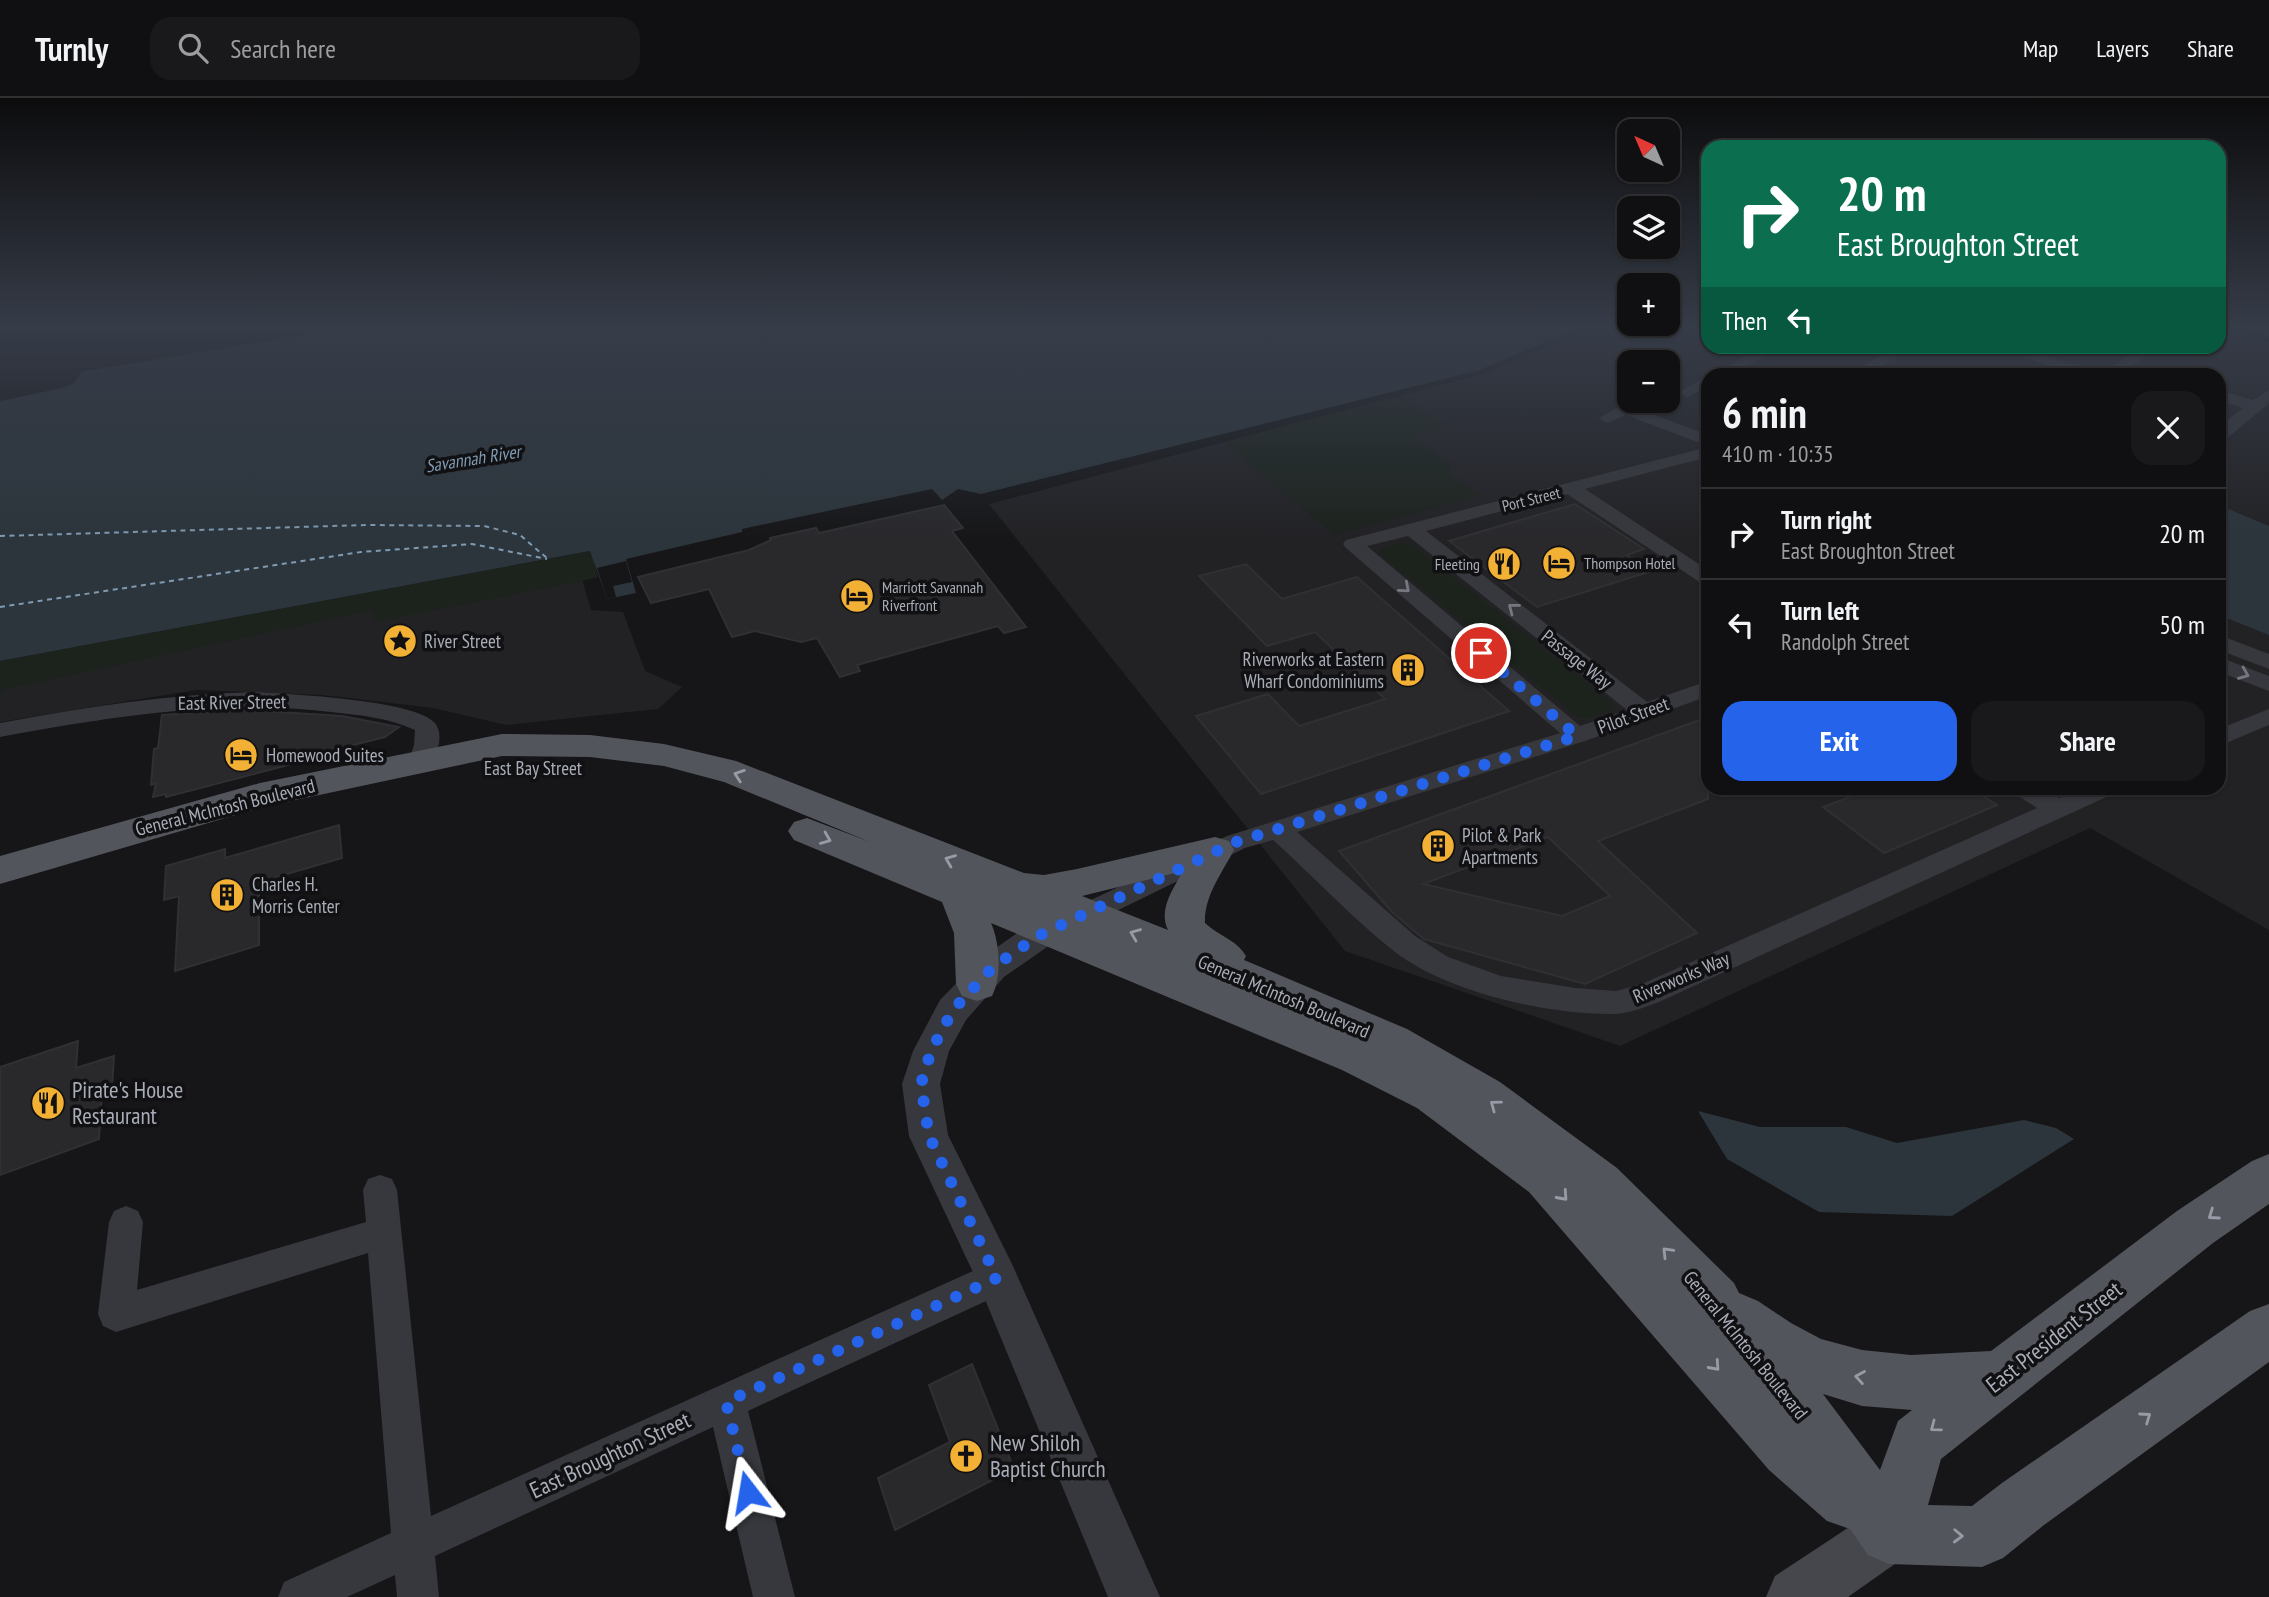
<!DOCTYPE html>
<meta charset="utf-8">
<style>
:root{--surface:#101012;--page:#19191b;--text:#f1f3f6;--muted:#9c9d9f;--line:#303032;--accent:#2563eb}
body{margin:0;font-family:"PT Sans Narrow",sans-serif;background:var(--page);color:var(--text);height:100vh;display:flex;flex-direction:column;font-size:26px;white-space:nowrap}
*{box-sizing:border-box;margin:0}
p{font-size:23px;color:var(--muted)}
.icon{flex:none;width:38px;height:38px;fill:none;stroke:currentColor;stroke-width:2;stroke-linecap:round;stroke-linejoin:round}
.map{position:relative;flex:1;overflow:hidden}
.panel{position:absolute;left:1701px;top:270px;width:525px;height:427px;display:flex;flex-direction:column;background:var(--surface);border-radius:21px;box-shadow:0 2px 5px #0004,0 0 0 2px var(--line)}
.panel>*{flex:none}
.hud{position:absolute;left:1701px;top:42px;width:525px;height:214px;border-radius:21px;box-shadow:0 2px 5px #0004,0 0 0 2px var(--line);background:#0b6e4f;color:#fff;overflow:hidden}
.needle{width:46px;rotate:316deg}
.tools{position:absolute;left:1617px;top:21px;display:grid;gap:14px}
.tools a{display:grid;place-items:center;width:63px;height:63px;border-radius:14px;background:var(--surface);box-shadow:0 2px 5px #0004,0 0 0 2px var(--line);font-size:35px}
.pin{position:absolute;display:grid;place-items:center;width:60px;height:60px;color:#fff;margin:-30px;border:4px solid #fff;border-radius:50%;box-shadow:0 2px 7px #0007}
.me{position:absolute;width:77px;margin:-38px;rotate:346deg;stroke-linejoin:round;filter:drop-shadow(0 0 5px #0008)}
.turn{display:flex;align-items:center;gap:24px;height:147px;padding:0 21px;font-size:32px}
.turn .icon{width:91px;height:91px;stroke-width:2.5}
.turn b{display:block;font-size:49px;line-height:60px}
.then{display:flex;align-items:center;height:66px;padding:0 21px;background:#0003;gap:14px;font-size:26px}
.round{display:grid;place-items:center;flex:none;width:74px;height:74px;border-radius:21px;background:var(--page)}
.summary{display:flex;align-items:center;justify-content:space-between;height:119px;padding:0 21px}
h1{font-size:42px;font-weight:800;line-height:52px}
.cta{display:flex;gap:14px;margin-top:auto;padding:14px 21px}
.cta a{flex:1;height:80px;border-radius:21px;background:var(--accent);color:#fff;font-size:28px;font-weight:800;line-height:80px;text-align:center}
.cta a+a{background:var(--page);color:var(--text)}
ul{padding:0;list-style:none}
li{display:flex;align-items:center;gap:21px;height:91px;padding:0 21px;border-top:2px solid var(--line)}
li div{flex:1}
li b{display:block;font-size:26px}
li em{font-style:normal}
header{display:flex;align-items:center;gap:42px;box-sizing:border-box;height:98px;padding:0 35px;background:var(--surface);border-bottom:2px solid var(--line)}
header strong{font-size:33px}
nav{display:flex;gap:38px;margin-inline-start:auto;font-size:24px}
.search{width:490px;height:63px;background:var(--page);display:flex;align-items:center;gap:18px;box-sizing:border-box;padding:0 24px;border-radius:21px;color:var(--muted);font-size:26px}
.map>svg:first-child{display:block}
</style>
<header>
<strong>Turnly</strong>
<div class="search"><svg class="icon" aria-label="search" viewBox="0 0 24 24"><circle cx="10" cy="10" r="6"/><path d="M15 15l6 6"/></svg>Search here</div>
<nav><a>Map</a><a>Layers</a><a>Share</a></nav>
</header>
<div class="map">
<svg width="2269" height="1499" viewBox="0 0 2269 1499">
<rect width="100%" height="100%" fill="#161618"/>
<g fill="#222225" fill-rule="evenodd">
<path d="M1586 232H1708V248H2219V232H2234L2269 245V832L2090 730 1620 948 1345 853 989 406 1487 275ZM1629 264H1668V303H1629ZM1708 276H2219V690H1708Z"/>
<polygon points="577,464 591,512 623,514 645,573 682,589 658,611 506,627 433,610 323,597 196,592 0,624 0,575"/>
</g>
<g fill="#1c231d">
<polygon points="1401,298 1448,328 1410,339 1449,364 1450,377 1481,398 1334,437 1224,344"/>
<polygon points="1402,445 1411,446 1614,606 1614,611 1587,621 1577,619 1379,455 1381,451"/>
<polygon points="591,453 598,479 582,483 374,524 372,512 2,592 0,598 0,563"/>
</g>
<g fill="#2c353c">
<polygon points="334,232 1573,232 1480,272 981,396 958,391 942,402 932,391 742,431 742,434 626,461 636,495 607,501 590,453 0,563 0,287"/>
<polygon points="2219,407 2269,428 2269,537 2219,517"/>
<polygon points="1698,1013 1760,1029 1846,1029 1897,1045 2024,1022 2056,1030 2074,1041 1952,1118 1819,1114 1727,1061"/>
</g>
<g fill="#161618">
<polygon points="84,271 74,285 63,290 0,303 0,283"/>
<polygon points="626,463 632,484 613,488 616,499 607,501 597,470"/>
</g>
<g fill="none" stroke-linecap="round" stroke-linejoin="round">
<polygon fill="#2c353c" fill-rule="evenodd" points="2256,232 2269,232 2269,239"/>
<g stroke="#7f9bb3" stroke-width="2" stroke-dasharray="5 4.5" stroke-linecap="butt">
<polyline points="0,438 366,427 484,428 520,437 548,461"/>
<polyline points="0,509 361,454 472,446 547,461"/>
</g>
</g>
<g fill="#29292c" stroke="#303034" stroke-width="2" fill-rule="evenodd">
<polygon points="1575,406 1644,451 1627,457 1652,473 1537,509 1449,443"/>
<polygon points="944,407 963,430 952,433 1026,529 1004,535 998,528 857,567 860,573 840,579 817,540 801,544 755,533 732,539 709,491 651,505 638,479 749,452 771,442 770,440 816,430 819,435"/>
<polygon points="1246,466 1282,501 1357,479 1509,613 1261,696 1196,618 1268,596 1299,628 1385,601 1315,534 1267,548 1199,478"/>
<polygon points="248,612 342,618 399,629 385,639 353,647 353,650 166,699 166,696 153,699 156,685 151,687 154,651 158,650 162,617"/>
<path d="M1708 619V701L1598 743 1697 835 1585 886 1424 841 1392 814 1339 753ZM1548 739 1610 798 1562 818 1423 786Z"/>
<polygon points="1873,690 1971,690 1997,707 1884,755 1823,709"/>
<polygon points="339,727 342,760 259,784 259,847 175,873 179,798 164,802 166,768 225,751 225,760"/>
<polygon points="78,943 76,970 114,958 112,991 102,994 99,1041 0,1077 0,969"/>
<polygon points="972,1266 1014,1371 895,1432 878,1380 950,1344 929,1287"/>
</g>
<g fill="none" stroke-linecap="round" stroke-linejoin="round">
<g fill="#37383d" fill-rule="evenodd">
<polygon points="1764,248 1784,248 1733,276 1714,276"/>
<polygon points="1896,248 1915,248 1869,276 1850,276"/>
<polygon points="1990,248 2015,248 2096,273 2098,276 2075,276"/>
<polygon points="2141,248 2159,248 2121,276 2103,276"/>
<polygon points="1708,278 1708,289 1687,299 1679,294"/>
<polygon points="2219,292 2253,302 2269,292 2269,305 2225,342 2219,343 2219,329 2243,310 2219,302"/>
<polygon points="1625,306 1708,337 1708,348 1626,317 1607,325 1599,320"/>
<path d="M1708 349V359L1585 391 1708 472V487L1701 485 1567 396 1426 433 1647 604 1708 583V598L1585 643 1297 734 1415 838 1448 859 1501 878 1575 890 1616 893 1642 886 2037 710 2015 696 2012 690H2041L2059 700 2083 690H2116L2113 696 1659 904C1645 909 1628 916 1613 916 1548 917 1447 894 1395 854 1354 822 1313 778 1273 742L1245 750 1096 823 1086 826 1076 823 1072 816 1076 809 1227 738 1560 635 1346 450 1343 446 1346 442ZM1408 438 1627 612 1580 628 1367 448Z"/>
<polygon points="2219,537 2269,556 2269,571 2219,552"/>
<polygon points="2219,559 2269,578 2269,593 2219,574"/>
<path d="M256 594C288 596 416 602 435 625 445 638 436 659 429 671L420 673 411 671 408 665 414 647 415 632C389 620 360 617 331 614 219 601 110 619 0 639V625C85 609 170 596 256 594Z"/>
<polygon points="2269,611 2269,627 2219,648 2219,631"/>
<polygon points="380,1077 392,1081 397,1092 431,1418 984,1168 997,1163 1010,1168 1015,1180 1010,1192 748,1313 795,1499 753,1499 713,1329 435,1458 439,1499 397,1499 395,1477 347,1499 278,1499 284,1484 391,1435 368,1155 116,1234 103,1228 98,1216 109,1124 114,1113 126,1108 138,1113 143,1124 137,1192 366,1124 363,1092 368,1081"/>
</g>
<polygon fill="#37383d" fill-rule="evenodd" points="1070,812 1082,815 1087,824 1082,833 1050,847 1004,879 966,922 949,953 940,986 948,1037 1012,1166 1160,1499 1108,1499 979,1187 909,1038 902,986 913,953 940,902 980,861 1026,829"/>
<polygon fill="#45474d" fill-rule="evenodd" points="1889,1407 1909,1416 1918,1436 1909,1456 1848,1499 1766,1499 1775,1478 1869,1416"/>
<path fill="#53555c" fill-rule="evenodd" d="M502 636 590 637 664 646 736 663 1024 775 1044 777 1077 771 1215 739 1229 743 1234 752C1222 775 1204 798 1205 825 1219 838 1237 842 1246 858L1244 862 1407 931 1500 984 1617 1070 1734 1185 1739 1195 1758 1203 1791 1225 1821 1241 1862 1252 1911 1257 1991 1253 2177 1113 2252 1063 2269 1056V1106L2213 1145 1941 1361 1928 1407 1972 1408 2002 1385 2250 1213 2269 1206V1264L2044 1427 2003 1460 1982 1469 1889 1466 1868 1457 1850 1431 1827 1423 1769 1372 1529 1094 1417 1010 1342 972 991 825C1000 845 1002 879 992 898L977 903 962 898 956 886 954 835 942 804 794 742 788 733 794 724 807 720 870 744 724 684 664 668 590 659 502 658 263 709 0 786V758L260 685ZM1183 773C1173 791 1158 812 1168 832L1082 798ZM1823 1296 1862 1308 1912 1312 1898 1323 1880 1372Z"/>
</g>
<defs><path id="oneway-chevron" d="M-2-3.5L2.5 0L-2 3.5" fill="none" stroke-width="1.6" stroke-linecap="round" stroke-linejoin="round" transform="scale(1.75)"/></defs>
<g stroke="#757881">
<use href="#oneway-chevron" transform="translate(1405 490) rotate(41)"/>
<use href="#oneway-chevron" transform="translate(1513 510) rotate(-142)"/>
<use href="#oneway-chevron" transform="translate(2244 576) rotate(22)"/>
</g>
<g stroke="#979ba6">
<use href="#oneway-chevron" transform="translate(739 677) rotate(-161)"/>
<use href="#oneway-chevron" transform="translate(826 741) rotate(22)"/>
<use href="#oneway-chevron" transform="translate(950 762) rotate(-158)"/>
<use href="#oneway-chevron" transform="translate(1135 836) rotate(-158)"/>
<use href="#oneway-chevron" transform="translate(1495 1007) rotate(-143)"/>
<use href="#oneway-chevron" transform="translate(1563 1098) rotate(48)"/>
<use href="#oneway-chevron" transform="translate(2213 1117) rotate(145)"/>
<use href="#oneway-chevron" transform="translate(1667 1154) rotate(-134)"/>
<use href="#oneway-chevron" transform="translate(1715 1268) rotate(48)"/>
<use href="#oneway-chevron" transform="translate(1860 1279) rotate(-170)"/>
<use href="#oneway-chevron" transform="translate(2146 1319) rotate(-35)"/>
<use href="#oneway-chevron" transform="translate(1935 1329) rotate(143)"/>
<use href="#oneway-chevron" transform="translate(1958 1438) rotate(2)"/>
</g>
<linearGradient id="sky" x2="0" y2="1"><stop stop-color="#0c0c0d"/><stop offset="0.52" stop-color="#363c48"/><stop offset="1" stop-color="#363c48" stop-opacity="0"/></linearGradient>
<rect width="2269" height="442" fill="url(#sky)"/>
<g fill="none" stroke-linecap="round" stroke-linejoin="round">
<polyline stroke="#2563eb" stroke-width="12" stroke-dasharray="0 21.6" points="748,1394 726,1304 997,1180 929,1038 921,986 931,953 953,912 992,870 1038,838 1236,744 1577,638 1481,555"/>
</g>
<defs>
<g id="hotel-disc" transform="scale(1.75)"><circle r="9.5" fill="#f2b134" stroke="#111113"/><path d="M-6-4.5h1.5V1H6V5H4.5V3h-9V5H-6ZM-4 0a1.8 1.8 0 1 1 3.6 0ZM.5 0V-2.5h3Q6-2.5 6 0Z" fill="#111"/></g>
<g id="restaurant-disc" transform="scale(1.75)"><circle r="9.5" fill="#f2b134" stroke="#111113"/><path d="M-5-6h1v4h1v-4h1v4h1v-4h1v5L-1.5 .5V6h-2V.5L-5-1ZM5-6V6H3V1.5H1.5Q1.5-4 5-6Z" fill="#111"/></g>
<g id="sight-disc" transform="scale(1.75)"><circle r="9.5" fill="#f2b134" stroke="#111113"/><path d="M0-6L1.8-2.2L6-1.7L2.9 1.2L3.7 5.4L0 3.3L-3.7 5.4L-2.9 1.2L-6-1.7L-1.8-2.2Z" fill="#111"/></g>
<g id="building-disc" transform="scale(1.75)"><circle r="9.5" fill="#f2b134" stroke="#111113"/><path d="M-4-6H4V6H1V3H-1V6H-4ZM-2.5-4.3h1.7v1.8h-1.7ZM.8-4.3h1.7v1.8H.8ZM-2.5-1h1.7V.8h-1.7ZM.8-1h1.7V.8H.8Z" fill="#111"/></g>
<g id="church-disc" transform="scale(1.75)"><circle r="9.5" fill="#f2b134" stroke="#111113"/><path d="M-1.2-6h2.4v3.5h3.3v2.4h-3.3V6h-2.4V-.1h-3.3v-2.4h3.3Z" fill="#111"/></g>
</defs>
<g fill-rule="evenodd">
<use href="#hotel-disc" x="1559" y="465"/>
<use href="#restaurant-disc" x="1504" y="466"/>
<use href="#hotel-disc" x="857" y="498"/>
<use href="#sight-disc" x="400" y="543"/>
<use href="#building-disc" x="1408" y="572"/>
<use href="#hotel-disc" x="241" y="657"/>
<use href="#building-disc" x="1438" y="748"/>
<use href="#building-disc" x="227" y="797"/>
<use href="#restaurant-disc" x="48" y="1005"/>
<use href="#church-disc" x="966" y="1358"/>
</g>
<g text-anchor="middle" stroke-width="7" stroke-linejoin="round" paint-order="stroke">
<g font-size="16" fill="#a8adb8" stroke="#111113">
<text transform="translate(1531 401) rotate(-14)" y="6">Port Street</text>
</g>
<g font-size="16" fill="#a8adb8" stroke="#111113" text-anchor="start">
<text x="1584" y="471">Thompson Hotel</text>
<text x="1480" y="472" text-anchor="end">Fleeting</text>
<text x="882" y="495">Marriott Savannah<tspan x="882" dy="18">Riverfront</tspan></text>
</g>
<g font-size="18" font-style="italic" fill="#7f9bb3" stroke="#111113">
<text transform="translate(473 361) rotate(-9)" y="6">Savannah River</text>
</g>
<g font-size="19" fill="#a8adb8" stroke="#111113" text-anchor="start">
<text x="424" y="550">River Street</text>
<text x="1384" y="568" text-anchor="end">Riverworks at Eastern<tspan x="1384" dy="22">Wharf Condominiums</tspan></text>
<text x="266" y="664">Homewood Suites</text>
<text x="1462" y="744">Pilot &amp; Park<tspan x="1462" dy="22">Apartments</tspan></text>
<text x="252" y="793">Charles H.<tspan x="252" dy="22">Morris Center</tspan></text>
</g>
<g font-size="19" fill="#a8adb8" stroke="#111113">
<text transform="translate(1577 561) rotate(38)" y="7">Passage Way</text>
<text transform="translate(232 604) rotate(-1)" y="7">East River Street</text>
<text transform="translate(1633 617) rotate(-20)" y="7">Pilot Street</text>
<text x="533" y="677">East Bay Street</text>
<text transform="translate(225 709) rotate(-14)" y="7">General McIntosh Boulevard</text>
<text transform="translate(1681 879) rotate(-23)" y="7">Riverworks Way</text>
<text transform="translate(1284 898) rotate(23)" y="7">General McIntosh Boulevard</text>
<text transform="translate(1746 1247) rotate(51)" y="7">General McIntosh Boulevard</text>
</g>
<g font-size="23" fill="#a8adb8" stroke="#111113" text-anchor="start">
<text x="72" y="1000">Pirate's House<tspan x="72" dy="26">Restaurant</tspan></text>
<text x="990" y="1353">New Shiloh<tspan x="990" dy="26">Baptist Church</tspan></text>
</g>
<g font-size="23" fill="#a8adb8" stroke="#111113">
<text transform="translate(2054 1239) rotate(-38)" y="8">East President Street</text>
<text transform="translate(610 1357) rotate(-25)" y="8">East Broughton Street</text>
</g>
</g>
</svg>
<div class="tools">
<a><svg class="needle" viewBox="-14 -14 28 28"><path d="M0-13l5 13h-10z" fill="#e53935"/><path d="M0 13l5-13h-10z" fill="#9c9d9f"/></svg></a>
<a><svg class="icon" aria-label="layers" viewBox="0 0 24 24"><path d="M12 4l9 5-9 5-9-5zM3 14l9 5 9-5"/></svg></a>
<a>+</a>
<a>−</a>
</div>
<div class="pin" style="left:1481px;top:555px;background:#d93025"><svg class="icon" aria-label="arrive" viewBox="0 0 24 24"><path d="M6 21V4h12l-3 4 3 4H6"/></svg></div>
<svg class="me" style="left:748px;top:1394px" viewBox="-20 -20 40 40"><path d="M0-17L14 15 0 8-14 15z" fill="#2563eb" stroke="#fff" stroke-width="4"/></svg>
<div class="hud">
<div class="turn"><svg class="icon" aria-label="right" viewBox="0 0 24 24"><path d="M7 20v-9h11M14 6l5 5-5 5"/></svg><div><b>20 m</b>East Broughton Street</div></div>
<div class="then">Then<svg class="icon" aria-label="left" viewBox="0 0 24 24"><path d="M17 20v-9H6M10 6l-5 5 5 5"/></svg></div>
</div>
<section class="panel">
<div class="summary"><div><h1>6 min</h1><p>410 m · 10:35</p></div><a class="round"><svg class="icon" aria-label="close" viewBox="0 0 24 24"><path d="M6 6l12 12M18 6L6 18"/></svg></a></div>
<ul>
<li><svg class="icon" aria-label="right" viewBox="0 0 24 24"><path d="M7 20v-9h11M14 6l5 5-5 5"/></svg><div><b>Turn right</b><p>East Broughton Street</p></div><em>20 m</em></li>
<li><svg class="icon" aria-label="left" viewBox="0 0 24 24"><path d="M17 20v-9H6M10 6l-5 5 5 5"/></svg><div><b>Turn left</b><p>Randolph Street</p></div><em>50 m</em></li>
</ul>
<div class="cta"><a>Exit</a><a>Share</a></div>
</section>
</div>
